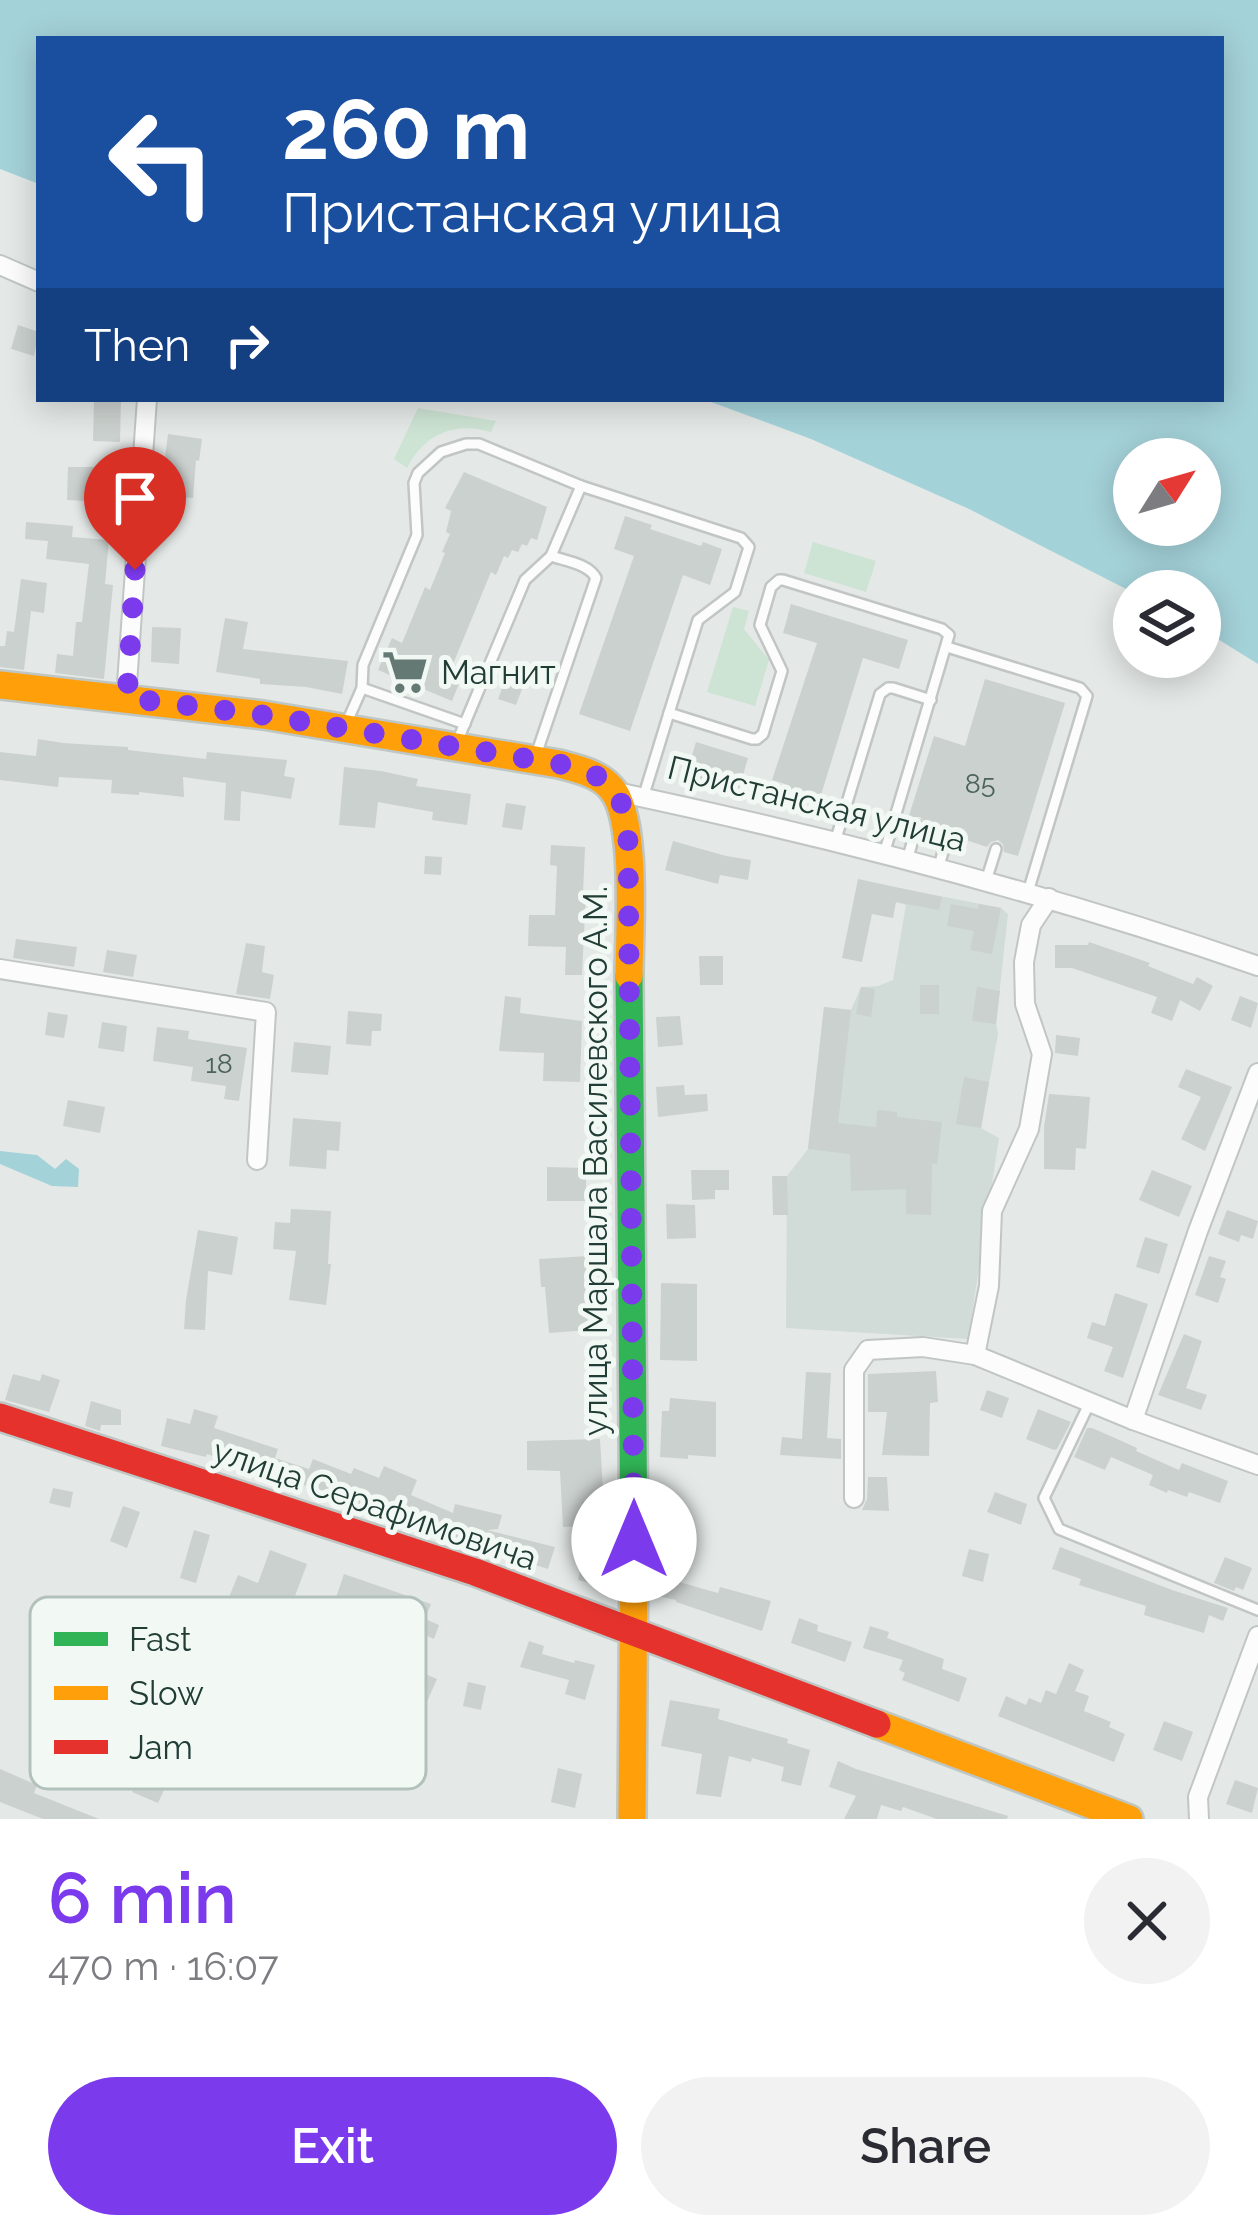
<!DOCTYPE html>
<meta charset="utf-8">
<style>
:root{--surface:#fff;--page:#f2f2f3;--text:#2b2b33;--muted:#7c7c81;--accent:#7c3aed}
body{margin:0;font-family:Raleway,sans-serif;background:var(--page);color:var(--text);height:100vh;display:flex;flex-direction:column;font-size:45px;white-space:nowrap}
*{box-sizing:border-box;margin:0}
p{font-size:39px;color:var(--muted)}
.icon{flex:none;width:66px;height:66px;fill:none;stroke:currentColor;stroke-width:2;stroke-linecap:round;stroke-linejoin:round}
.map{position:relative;height:1819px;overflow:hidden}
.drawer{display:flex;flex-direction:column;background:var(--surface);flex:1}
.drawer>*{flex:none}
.guide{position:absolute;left:36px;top:36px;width:1188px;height:366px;border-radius:0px;box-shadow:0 6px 30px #0003;background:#1a4fa0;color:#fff;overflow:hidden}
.needle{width:78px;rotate:53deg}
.tools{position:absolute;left:1113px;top:438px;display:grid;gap:24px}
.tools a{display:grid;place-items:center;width:108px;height:108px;border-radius:50%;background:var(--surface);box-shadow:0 6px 30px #0003;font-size:60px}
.pin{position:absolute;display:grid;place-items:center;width:102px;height:102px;color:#fff;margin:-123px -51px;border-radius:50% 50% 50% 0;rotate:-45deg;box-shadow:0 0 12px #0007}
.pin .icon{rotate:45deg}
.me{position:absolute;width:132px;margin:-66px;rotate:0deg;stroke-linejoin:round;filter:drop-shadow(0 0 9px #0008)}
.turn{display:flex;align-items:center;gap:42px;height:252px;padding:0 48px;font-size:54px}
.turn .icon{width:156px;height:156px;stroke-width:2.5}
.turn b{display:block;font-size:84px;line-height:102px}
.then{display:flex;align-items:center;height:114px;padding:0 48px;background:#0003;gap:24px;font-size:45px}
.round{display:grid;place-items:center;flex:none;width:126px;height:126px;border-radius:63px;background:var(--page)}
.overview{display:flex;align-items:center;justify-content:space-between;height:204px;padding:0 48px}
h1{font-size:72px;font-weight:600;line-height:90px;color:var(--accent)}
.button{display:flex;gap:24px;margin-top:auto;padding:24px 48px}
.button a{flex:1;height:138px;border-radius:72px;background:var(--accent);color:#fff;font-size:48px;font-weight:600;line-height:138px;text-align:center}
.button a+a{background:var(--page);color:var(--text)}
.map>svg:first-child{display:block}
</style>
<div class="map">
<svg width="1258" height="1819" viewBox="0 0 1258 1819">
<rect width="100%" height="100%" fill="#e4e9e7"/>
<polygon fill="#d1dbd7" points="899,888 1001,908 1008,914 996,1024 998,1034 981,1128 999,1138 968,1339 786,1328 787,1176 808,1149 824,1007 851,1010 861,987 878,986 893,980 906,905 896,902"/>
<g fill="#cde3d3">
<path d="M418 408 496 421 491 432C455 421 424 434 407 468L394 459Z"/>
<polygon points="813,542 876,561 866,592 804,573"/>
<polygon points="733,607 749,611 744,629 769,660 755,706 707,692"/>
</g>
<g fill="#a4d2d9" fill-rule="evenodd">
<path d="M0 0H1258V664L1200 628V591L1134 593 969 509 811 439 703 399H1221V39H39V184L0 169ZM1134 459H1200V525H1134Z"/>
<polygon points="0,1151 37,1155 55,1169 66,1159 79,1169 78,1187 52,1186 0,1164"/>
</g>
<g fill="#cbd1ce">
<polygon points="18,325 39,332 34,356 11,349"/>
<polygon points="94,399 121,399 120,442 93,441"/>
<polygon points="168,434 202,439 199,461 196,460 193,498 158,495 160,466 164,466"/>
<polygon points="68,467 98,467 98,477 114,477 113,497 88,496 88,501 67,500"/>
<polygon points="464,472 547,507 537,540 531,538 527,546 522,544 518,552 512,550 508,558 504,556 496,575 491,572 453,664 465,669 452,701 378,670 392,638 402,643 425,587 430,590 445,553 442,552 450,534 446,532 451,511 445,508"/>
<polygon points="625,516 652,525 650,529 701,546 703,542 722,549 710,585 683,575 630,731 579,714 634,556 614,549"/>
<polygon points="26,522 73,526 72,537 109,540 105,584 113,585 104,679 55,673 57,654 73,656 76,622 82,622 89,564 46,559 48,541 25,539"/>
<polygon points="21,579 47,583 44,613 31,611 24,670 0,667 0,646 5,646 7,631 14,632"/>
<polygon points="791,604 908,640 899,669 863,658 821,795 808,791 805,800 783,793 785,784 772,780 817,643 783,633"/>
<polygon points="225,618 248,622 243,649 348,661 342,694 306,687 260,684 260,679 216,672"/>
<polygon points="152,627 181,628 179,664 151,662"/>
<polygon points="985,679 1065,703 1018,856 1004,852 1003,844 998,840 991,842 987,847 957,837 952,827 945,827 940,832 926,828 925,822 920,817 914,817 907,822 934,736 965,746"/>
<polygon points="504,683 522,689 516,705 498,699"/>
<polygon points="38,739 63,743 128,747 128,750 206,759 207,752 287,760 284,776 295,778 291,799 241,791 240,821 224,820 226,783 183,777 184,797 139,792 139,795 111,793 112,780 59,777 58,787 0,780 0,752 36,756"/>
<polygon points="696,742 748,758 738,792 686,776"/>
<polygon points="344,767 381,771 418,779 416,786 471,794 467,825 432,820 433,812 378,802 375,828 339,825"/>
<polygon points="506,803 526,806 522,830 502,827"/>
<polygon points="673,841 726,856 751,860 748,880 720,875 718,884 665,870"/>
<polygon points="551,845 585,847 583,894 586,894 582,975 565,975 566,947 528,946 529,915 555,915 557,866 550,865"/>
<polygon points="425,856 442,857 441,875 424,874"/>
<polygon points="858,879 942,897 939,910 896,902 893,918 872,914 862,962 842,958"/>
<polygon points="951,904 978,909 979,904 1001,908 992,954 970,950 974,931 947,926"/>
<polygon points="16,939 77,947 74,967 13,958"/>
<polygon points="1089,942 1130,956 1150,963 1148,966 1193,984 1197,977 1213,986 1200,1011 1180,1000 1172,1021 1151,1013 1157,997 1072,968 1055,968 1055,945 1088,945"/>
<polygon points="246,943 265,946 262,972 274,975 270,999 236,994"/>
<polygon points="107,950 137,955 133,977 103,972"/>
<polygon points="699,956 723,956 723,985 700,985"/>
<rect x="920" y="985" width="19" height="29"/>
<polygon points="861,987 875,989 871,1017 856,1014"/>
<polygon points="977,987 1000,991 996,1024 972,1021"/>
<polygon points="505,996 521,998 520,1013 582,1021 580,1082 543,1081 544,1053 499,1051"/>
<polygon points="1240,996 1258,1003 1251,1028 1231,1020"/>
<polygon points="824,1007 851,1010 838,1123 876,1127 877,1110 897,1112 897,1117 942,1122 937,1164 932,1163 931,1215 906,1214 906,1189 851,1191 850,1154 808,1149"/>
<polygon points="348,1011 382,1014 381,1031 372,1031 371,1046 346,1044"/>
<polygon points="48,1012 68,1015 64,1038 45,1035"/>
<polygon points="680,1016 683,1045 658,1047 656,1017"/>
<polygon points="102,1022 127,1026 124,1052 98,1048"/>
<polygon points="157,1027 189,1031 188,1039 247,1048 239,1101 224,1099 226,1086 191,1081 193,1067 153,1061"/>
<polygon points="1056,1035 1080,1038 1078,1056 1055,1053"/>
<polygon points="294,1042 331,1046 328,1075 291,1072"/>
<polygon points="1186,1069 1232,1087 1205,1151 1181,1139 1201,1097 1178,1087"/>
<polygon points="964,1077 989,1082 981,1128 956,1124"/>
<polygon points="684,1085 685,1095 707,1094 708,1111 658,1117 656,1087"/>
<polygon points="1049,1094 1090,1097 1086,1149 1076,1148 1075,1170 1044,1169 1044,1127"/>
<polygon points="68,1100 105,1107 100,1133 63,1126"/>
<polygon points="293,1118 341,1122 339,1151 327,1150 326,1169 289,1166"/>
<polygon points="547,1167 586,1168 586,1201 547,1201"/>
<polygon points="691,1170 729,1170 729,1190 715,1190 715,1199 692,1200"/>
<polygon points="1152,1170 1192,1186 1179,1217 1139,1200"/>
<polygon points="772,1176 787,1176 788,1215 773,1215"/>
<polygon points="666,1204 695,1205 696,1238 667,1239"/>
<polygon points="291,1209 331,1211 328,1264 331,1264 326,1305 289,1300 296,1251 273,1249 275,1222 290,1223"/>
<polygon points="1227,1210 1258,1221 1253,1239 1241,1235 1239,1242 1218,1234"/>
<polygon points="198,1230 238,1237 232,1275 208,1271 205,1330 184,1329 186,1300"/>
<polygon points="1145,1237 1168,1244 1159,1274 1136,1267"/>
<polygon points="588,1256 589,1285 585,1285 589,1330 549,1333 545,1287 541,1287 539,1259"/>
<polygon points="1209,1256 1226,1261 1220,1277 1226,1279 1218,1303 1195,1295"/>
<polygon points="661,1283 697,1284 697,1361 660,1360"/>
<polygon points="1115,1293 1148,1304 1123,1378 1104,1371 1113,1347 1087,1338 1092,1322 1105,1326"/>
<polygon points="1184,1334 1202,1341 1186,1388 1207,1395 1201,1410 1158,1395"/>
<polygon points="936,1371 938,1402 930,1403 929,1456 882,1455 887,1412 868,1412 868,1374"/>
<polygon points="806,1372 831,1373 827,1438 841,1439 841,1459 780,1455 782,1437 802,1439"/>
<polygon points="13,1374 40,1381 42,1374 60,1380 49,1412 5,1400"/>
<polygon points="987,1390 1009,1398 1002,1418 980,1410"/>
<polygon points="670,1398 716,1402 716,1457 688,1455 688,1459 660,1457 662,1411 669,1411"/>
<polygon points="91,1401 121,1410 121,1425 101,1425 100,1431 85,1426"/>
<polygon points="194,1409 218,1416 214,1428 278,1449 275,1458 309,1469 313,1459 351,1474 354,1468 379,1478 384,1466 417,1480 411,1495 453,1513 455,1504 502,1515 498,1529 487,1530 555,1547 548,1569 526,1562 527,1559 438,1539 410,1527 413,1520 364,1500 362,1506 326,1491 269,1476 207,1454 206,1457 161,1446 167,1418 190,1424"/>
<polygon points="1038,1409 1071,1422 1057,1449 1054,1450 1026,1439"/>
<polygon points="1087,1428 1092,1428 1115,1438 1137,1448 1136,1451 1179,1470 1182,1463 1228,1481 1220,1503 1189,1492 1187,1497 1168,1490 1167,1493 1149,1485 1153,1475 1111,1457 1105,1470 1074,1457"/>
<polygon points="600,1439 605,1525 563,1527 560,1471 527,1470 527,1441"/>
<polygon points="868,1477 887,1477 889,1511 862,1510 867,1499"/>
<polygon points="53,1488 73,1492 70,1508 49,1503"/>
<polygon points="995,1492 1027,1504 1021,1525 987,1512"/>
<polygon points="123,1506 140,1512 127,1548 110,1541"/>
<polygon points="194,1530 210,1535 196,1583 180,1578"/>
<polygon points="1060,1547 1172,1590 1228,1608 1223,1621 1209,1615 1204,1633 1144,1615 1146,1606 1079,1585 1081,1579 1052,1569"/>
<polygon points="969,1549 989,1554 983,1582 962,1576"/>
<polygon points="270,1550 307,1564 289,1612 286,1610 285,1613 269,1608 266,1616 227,1602 238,1575 258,1583"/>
<polygon points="584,1554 610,1561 604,1587 578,1580"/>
<polygon points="1225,1557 1252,1568 1243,1590 1236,1587 1234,1591 1214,1583"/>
<polygon points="656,1562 681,1566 679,1582 718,1593 720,1587 771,1601 762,1631 676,1602 676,1600 653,1595"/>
<polygon points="344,1574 431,1604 425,1619 439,1625 434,1639 408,1628 411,1621 372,1607 370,1614 364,1611 356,1634 327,1624"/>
<polygon points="799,1618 818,1625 817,1631 852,1642 845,1662 791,1643"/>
<polygon points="870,1626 889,1632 887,1638 944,1659 942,1669 967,1678 959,1702 902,1680 905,1673 899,1670 903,1660 863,1648"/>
<polygon points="529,1641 544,1646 542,1654 574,1663 575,1660 595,1665 585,1700 565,1694 569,1680 520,1667"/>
<polygon points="1069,1663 1084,1670 1075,1691 1089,1696 1084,1711 1111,1722 1109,1727 1125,1734 1114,1762 998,1716 1006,1696 1026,1705 1029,1698 1041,1703 1046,1690 1056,1694"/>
<polygon points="413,1669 437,1679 422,1713 399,1703"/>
<polygon points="468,1682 486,1686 481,1710 463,1706"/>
<polygon points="670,1700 720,1709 718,1719 788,1739 787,1743 810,1750 801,1786 781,1781 784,1767 752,1758 751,1762 729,1756 721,1797 696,1794 702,1754 661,1746"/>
<polygon points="1164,1721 1193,1732 1182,1761 1153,1750"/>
<polygon points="838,1761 856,1769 1008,1816 1007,1819 937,1819 903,1807 901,1811 881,1805 877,1819 844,1819 856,1796 829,1787"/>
<polygon points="558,1768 582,1774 575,1808 551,1802"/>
<polygon points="0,1769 37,1785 34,1793 99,1819 43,1819 0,1802"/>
<polygon points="138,1778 164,1790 158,1803 132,1792"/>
<polygon points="1235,1780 1258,1788 1252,1813 1226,1804"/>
</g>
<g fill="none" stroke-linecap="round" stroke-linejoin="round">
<g stroke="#c1c6c4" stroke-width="14">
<g id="lane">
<polyline points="581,486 741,538 749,547 735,592 698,620 669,713"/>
<polyline points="947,647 1080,688 1087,696 1028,892"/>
<polyline points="362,688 465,724"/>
<polyline points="347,722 362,688 363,665 417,535 414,483 418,473 441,452 466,444 479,444 581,486 551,556 525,580 457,742"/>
<path d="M536 755 596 578C589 564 566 561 551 556"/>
<polyline points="643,798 669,713 752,739 757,739 763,734 782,671 760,625 771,587 779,580 783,580 942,629 949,635 884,854"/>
<polyline points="835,842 880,694 888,688 893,688 931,700"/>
<polyline points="907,861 917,825"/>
<polyline points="938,869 948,835"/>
<polyline points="986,881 996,849"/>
<polyline points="1090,1402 1044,1498 1059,1529 1258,1610"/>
</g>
</g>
<g stroke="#c1c6c4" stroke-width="22">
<g id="street">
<polyline points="0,265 39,282"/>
<polyline points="126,698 147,399"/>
<path d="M617 792C834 838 1048 893 1258 966"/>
<polyline points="0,969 266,1012 257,1160"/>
<polyline points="975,1355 989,1286 992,1211 1029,1129 1042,1054 1025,1004 1024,962 1031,925 1049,898"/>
<polyline points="1133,1420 1198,1231 1258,1073"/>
<polyline points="854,1498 854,1370 868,1350 923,1347 975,1355 1133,1420 1258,1465"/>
<polyline points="1199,1819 1198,1797 1258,1636"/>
</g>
</g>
<g stroke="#bfc7c4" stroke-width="32">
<polyline id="fast" points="629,976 634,1553"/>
</g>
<g stroke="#bfc7c4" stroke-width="32">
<g id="slow">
<path d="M0 685 263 715 559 764C577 769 598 773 611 788 638 817 629 934 629 976"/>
<polyline points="877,1724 1129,1819"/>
<polyline points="632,1819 634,1553"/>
</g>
</g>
<g stroke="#bfc7c4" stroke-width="32">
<polyline id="jam" points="0,1417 475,1572 877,1724"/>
</g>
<use href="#lane" stroke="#fbfcfb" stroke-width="9"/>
<use href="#street" stroke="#fbfcfb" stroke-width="18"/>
<use href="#fast" stroke="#30b455" stroke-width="27"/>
<use href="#slow" stroke="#ff9f0a" stroke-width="27"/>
<use href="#jam" stroke="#e5322d" stroke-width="27"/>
</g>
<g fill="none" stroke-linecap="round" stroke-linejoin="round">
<path stroke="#7c3aed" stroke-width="21" stroke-dasharray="0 37.8" d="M135 570 127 698 263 715 560 764C609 774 626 791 628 842L634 1540"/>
</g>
<defs>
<g id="supermarket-bare" transform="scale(3.6)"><path d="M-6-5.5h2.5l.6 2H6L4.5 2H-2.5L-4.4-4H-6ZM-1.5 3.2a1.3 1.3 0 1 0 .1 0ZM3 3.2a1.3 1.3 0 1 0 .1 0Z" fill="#657974" stroke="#f2f9f5" stroke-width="2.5" paint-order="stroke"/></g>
</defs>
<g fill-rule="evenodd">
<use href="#supermarket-bare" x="405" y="672"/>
</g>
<g text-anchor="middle" stroke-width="10" stroke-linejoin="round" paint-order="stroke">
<g font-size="27" fill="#4c635d">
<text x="980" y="793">85</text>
<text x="219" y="1073">18</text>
</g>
<g font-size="33" fill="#213d36" stroke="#f2f9f5" text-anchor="start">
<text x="441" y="684">Магнит</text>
</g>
<g font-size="33" fill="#213d36" stroke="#f2f9f5">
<text transform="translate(817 803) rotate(14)" y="12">Пристанская улица</text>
<text transform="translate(595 1161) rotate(-90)" y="12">улица Маршала Василевского А.М.</text>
<text transform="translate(375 1504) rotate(19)" y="12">улица Серафимовича</text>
</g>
</g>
<rect x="30" y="1597" width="396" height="192" rx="18" fill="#f2f9f5" stroke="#b3c1bc" stroke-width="3"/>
<rect x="54" y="1632" width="54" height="14" fill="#30b455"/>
<rect x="54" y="1686" width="54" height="14" fill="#ff9f0a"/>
<rect x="54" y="1740" width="54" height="14" fill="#e5322d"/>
<g font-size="33" fill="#213d36">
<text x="129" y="1651">Fast</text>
<text x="129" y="1705">Slow</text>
<text x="129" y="1759">Jam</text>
</g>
</svg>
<div class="tools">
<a><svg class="needle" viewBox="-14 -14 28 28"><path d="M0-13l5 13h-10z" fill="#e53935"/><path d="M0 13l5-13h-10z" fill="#7c7c81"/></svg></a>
<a><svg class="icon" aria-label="layers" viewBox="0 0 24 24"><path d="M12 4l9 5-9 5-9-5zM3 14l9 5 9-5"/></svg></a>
</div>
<div class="pin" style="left:135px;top:570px;background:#d93025"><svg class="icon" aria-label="arrive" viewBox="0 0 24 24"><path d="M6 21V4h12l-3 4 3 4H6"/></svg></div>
<svg class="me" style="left:634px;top:1540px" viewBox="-20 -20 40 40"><circle r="19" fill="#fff"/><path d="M0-13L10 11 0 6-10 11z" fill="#7c3aed"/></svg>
<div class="guide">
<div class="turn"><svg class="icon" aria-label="left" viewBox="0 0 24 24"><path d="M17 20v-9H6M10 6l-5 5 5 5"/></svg><div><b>260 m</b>Пристанская улица</div></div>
<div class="then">Then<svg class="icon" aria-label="right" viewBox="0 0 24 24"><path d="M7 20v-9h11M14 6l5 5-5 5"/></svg></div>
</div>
</div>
<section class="drawer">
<div class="overview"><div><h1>6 min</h1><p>470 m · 16:07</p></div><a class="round"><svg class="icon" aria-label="close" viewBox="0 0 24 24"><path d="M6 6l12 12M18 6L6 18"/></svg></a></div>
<div class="button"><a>Exit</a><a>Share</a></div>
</section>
